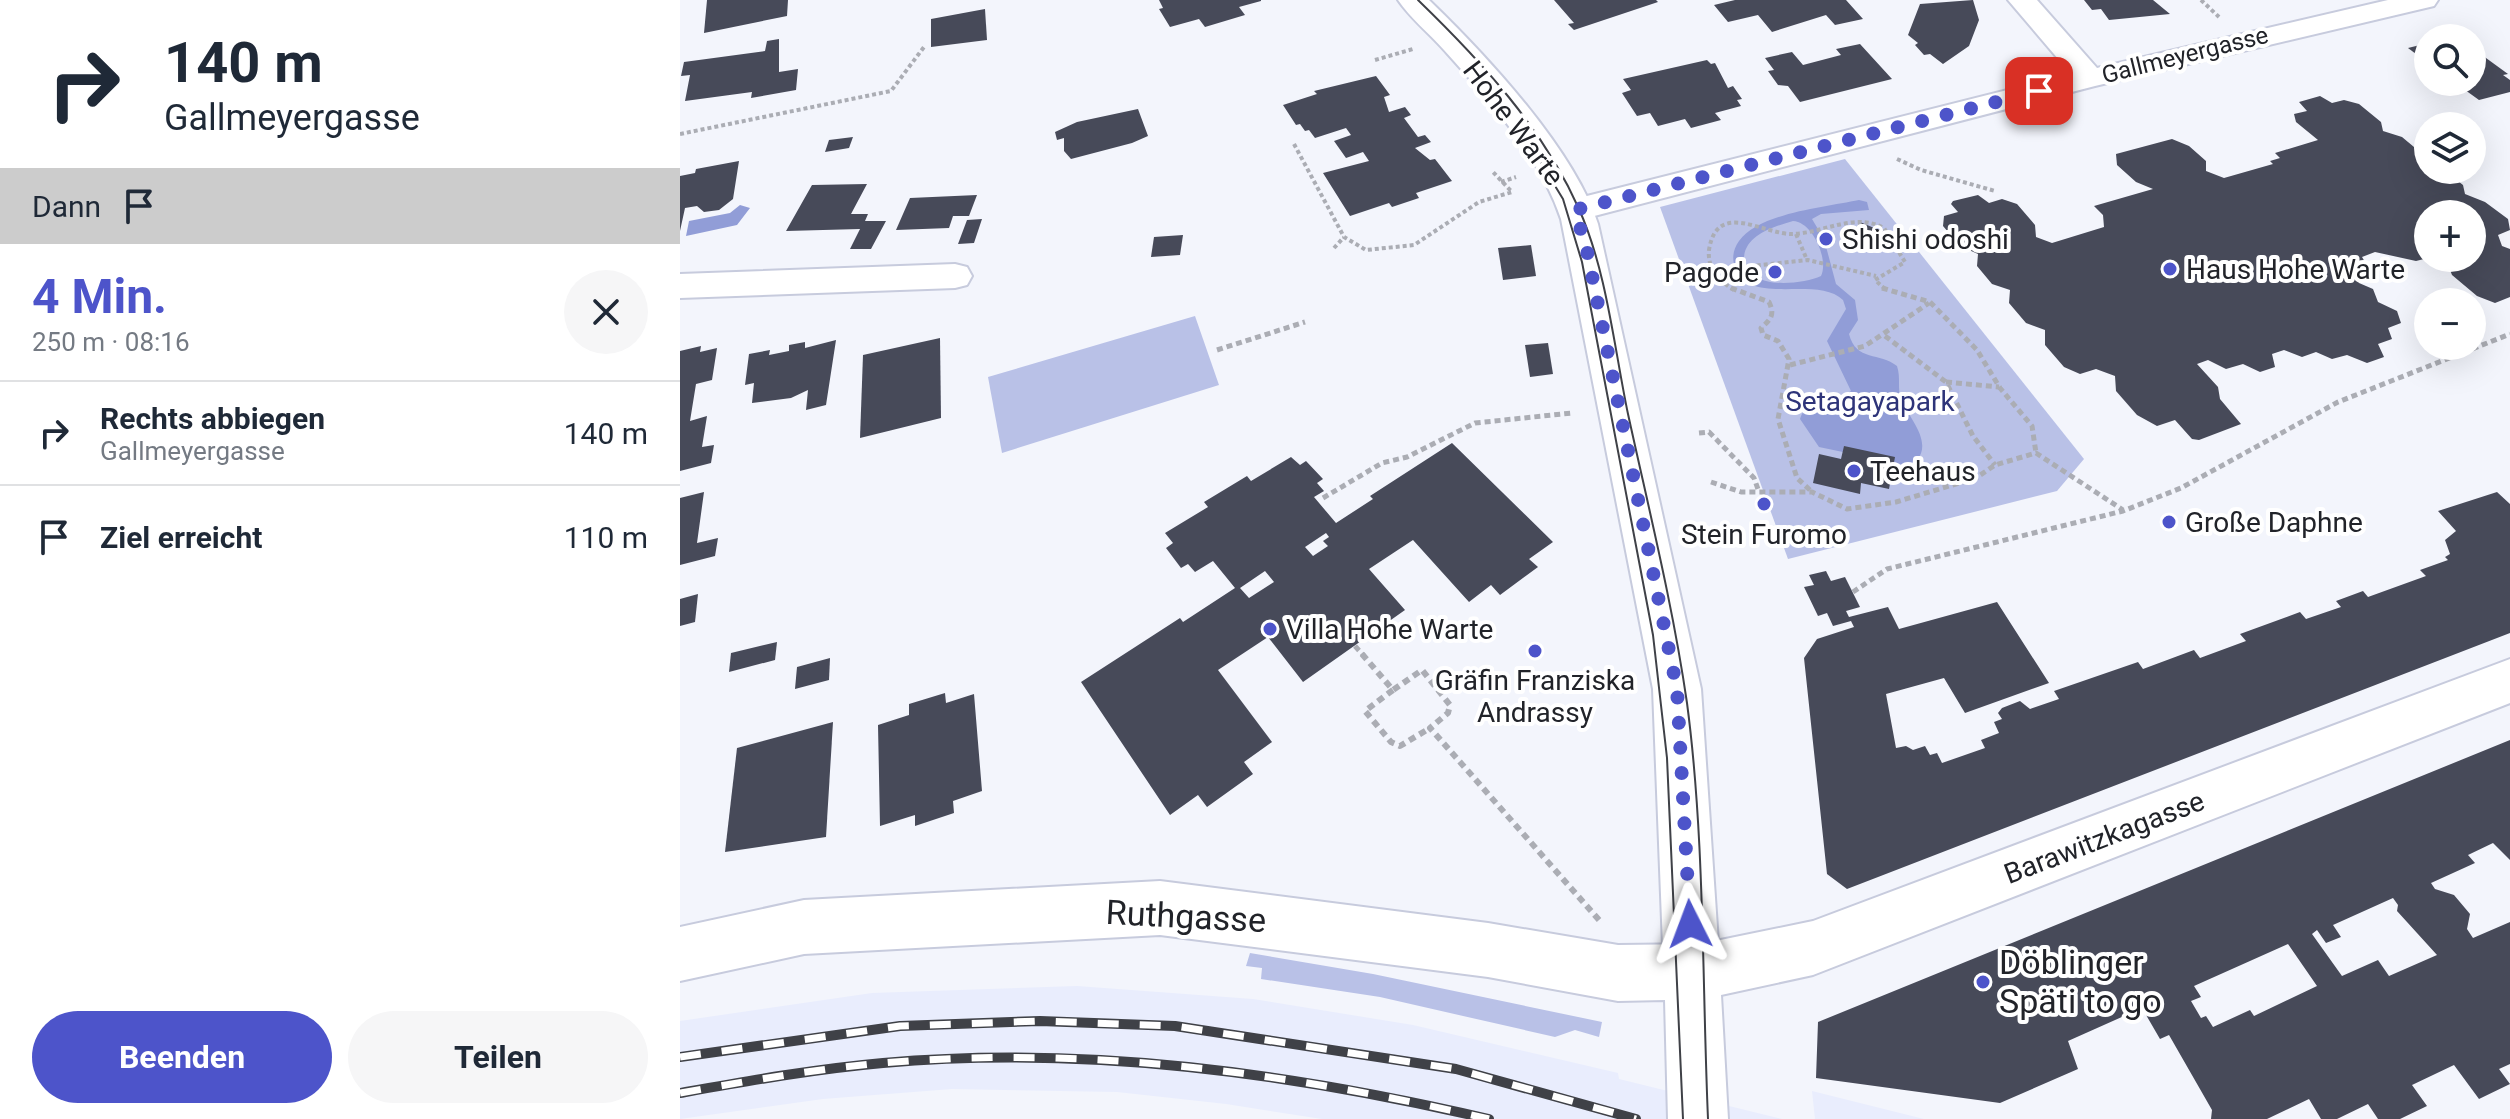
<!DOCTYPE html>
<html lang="de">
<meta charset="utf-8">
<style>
:root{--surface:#fff;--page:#f6f6f7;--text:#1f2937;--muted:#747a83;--line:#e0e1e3;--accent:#4d54ca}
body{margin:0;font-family:Roboto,sans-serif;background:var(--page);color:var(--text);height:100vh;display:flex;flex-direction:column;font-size:30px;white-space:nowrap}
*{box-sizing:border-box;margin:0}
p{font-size:26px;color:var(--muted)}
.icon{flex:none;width:44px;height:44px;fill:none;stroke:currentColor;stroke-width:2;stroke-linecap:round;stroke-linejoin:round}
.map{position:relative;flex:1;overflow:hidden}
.drawer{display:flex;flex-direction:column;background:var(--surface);width:680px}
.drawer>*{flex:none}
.hud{background:#fff;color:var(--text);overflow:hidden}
.buttons{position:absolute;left:1734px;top:24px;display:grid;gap:16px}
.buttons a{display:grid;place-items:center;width:72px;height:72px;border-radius:50%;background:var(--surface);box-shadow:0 8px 32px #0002;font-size:40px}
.pin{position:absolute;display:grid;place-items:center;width:68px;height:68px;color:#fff;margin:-34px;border-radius:16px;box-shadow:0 4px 12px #0006}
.me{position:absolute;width:88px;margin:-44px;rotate:357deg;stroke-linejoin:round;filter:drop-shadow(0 0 6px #0008)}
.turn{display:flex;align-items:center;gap:28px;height:168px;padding:0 32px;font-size:36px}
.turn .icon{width:104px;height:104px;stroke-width:2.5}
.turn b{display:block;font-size:56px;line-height:68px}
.then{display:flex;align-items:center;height:76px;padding:0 32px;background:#0003;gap:16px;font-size:30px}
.round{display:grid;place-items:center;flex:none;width:84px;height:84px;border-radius:42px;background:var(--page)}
.overview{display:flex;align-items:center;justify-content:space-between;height:136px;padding:0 32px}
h1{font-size:48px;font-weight:700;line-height:60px;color:var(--accent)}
.button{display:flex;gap:16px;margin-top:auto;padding:16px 32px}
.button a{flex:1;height:92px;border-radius:48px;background:var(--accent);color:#fff;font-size:32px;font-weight:700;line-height:92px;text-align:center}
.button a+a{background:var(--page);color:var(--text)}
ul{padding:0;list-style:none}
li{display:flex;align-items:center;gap:24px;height:104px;padding:0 32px;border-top:2px solid var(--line)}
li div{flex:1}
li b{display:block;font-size:30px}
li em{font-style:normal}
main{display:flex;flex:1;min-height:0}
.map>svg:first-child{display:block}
</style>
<main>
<section class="drawer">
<div class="hud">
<div class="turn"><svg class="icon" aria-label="right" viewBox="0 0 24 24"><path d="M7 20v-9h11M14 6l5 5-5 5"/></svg><div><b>140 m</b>Gallmeyergasse</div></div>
<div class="then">Dann<svg class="icon" aria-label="arrive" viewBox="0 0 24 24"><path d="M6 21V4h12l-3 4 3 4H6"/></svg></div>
</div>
<div class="overview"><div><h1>4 Min.</h1><p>250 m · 08:16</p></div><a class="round"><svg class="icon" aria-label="close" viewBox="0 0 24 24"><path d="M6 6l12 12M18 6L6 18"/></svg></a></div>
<ul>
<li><svg class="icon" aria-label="right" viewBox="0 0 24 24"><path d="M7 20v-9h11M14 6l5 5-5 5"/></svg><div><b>Rechts abbiegen</b><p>Gallmeyergasse</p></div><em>140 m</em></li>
<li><svg class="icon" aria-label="arrive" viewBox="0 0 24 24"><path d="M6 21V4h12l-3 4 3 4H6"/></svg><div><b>Ziel erreicht</b></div><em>110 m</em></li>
</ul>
<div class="button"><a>Beenden</a><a>Teilen</a></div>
</section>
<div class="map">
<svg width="1830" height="1119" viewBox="0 0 1830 1119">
<rect width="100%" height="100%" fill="#f3f5fc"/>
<g fill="#e9edfd">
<polygon points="397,986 573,999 733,1025 938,1073 939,1079 1102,1119 642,1119 546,1104 437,1092 272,1089 143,1099 0,1119 0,1021 192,993"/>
<polygon points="1132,1091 1244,1119 1135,1119"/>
</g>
<g fill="#b9c1e7">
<polygon points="1165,159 1404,459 1377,491 1108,559 980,207"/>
<polygon points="515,316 539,385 322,453 308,377"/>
<polygon points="570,953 693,974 922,1022 919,1037 895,1030 875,1037 700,997 581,979 582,968 566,966"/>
</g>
<g fill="#919dd7" fill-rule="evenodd">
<path d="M1179 200 1187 202 1189 210 1141 214 1132 219 1144 239 1156 284 1175 300 1178 320 1169 334C1176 362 1200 352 1217 366 1221 378 1217 389 1221 399 1228 417 1253 441 1237 460L1225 465 1139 447 1120 419C1127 396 1155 403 1171 391L1147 341 1166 309 1163 300C1136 274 1066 309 1054 264 1052 256 1054 248 1059 241 1079 213 1146 207 1179 200ZM1113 221C1133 222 1149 260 1141 276 1126 283 1091 287 1077 277 1072 274 1068 267 1064 262 1062 236 1092 227 1113 221Z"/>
<polygon points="60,205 70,208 57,225 6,236 9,221 50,213"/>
</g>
<g fill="#474a59" fill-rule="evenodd">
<polygon points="27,0 108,0 107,16 24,33"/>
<polygon points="479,0 581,0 581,1 559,7 565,15 525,27 519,19 490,27 479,9 483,8"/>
<polygon points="874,0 976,0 978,2 894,30 888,24 894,23"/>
<polygon points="1055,0 1166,0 1183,19 1155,25 1146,15 1092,32 1078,15 1048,22 1034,5"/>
<polygon points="1293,0 1299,20 1289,46 1263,64 1250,54 1244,55 1235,45 1238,43 1228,35 1240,4"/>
<polygon points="1404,0 1473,0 1490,14 1429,20 1421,9 1412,10"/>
<polygon points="305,9 307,40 251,47 251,19"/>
<polygon points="99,39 99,72 118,69 116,90 71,98 72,92 5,101 10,75 1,76 4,62 85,51 87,41"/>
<polygon points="1748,43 1748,63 1728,48"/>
<polygon points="1180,44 1212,79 1120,102 1108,86 1098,85 1088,71 1094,70 1085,58 1112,52 1123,65 1161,55 1156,49"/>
<polygon points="1795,50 1828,74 1823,75 1830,80 1830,92 1799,100 1774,82 1792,82"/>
<polygon points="1027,60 1031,64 1035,63 1048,88 1053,86 1062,99 1057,100 1061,106 1035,113 1041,120 1011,128 1005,119 978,126 970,113 957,116 942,93 951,90 943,79"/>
<polygon points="696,76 710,95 704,97 709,112 725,107 731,115 724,118 738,137 745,135 751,142 735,148 750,160 755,159 772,181 736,193 739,198 712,207 709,203 670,216 643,173 689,161 683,152 666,158 654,141 671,135 666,128 635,138 629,130 625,131 620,124 616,125 603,105 637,94 634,91"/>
<polygon points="1640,96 1652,103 1664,100 1679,104 1701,122 1703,131 1722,137 1740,152 1748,170 1764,170 1783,185 1785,194 1805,202 1828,219 1830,230 1818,235 1822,246 1830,249 1830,297 1815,303 1797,296 1772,275 1767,262 1756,259 1792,258 1792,214 1748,214 1748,258 1736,261 1695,252 1682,257 1688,267 1674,271 1679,283 1693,289 1698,302 1717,311 1721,323 1708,328 1712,339 1698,344 1704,357 1687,363 1667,355 1652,359 1636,352 1622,357 1604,350 1592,354 1595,367 1580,372 1563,364 1546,369 1528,360 1517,364 1538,387 1540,399 1561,424 1519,440 1512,439 1495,420 1477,426 1457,415 1436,391 1435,376 1416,369 1400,374 1384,367 1365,345 1365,330 1346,323 1329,303 1330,290 1312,284 1297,266 1298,254 1280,246 1263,226 1264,216 1278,212 1271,204 1273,201 1298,195 1309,203 1322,199 1337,204 1355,225 1356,237 1372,243 1424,227 1423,215 1414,206 1473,189 1456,182 1437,165 1436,154 1492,139 1509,146 1526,161 1526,171 1544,178 1593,164 1590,161 1600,158 1595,153 1638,140 1616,122 1614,114 1627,111 1619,102"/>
<polygon points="458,109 468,136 452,143 391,159 384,151 384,138 377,140 375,132 397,122"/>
<polygon points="173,137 169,148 145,152 149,140"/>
<polygon points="59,161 53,199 39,210 24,212 17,206 5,208 0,231 0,176 15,173 16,169"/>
<polygon points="187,184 171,214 188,214 185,221 206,221 191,249 170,249 180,229 106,231 132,185"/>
<polygon points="297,195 289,216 273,216 269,228 216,230 230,198"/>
<polygon points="302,219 294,243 278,244 287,220"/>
<polygon points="1180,222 1206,233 1197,245 1171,235"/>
<polygon points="503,235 500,255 471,257 474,237"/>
<polygon points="851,245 856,276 823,280 818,248"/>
<polygon points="260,338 261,418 180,438 183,355"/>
<polygon points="156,340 146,405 126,410 128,390 111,398 72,403 74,383 65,385 69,354 90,350 89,355 109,351 109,345 125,342 125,348"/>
<polygon points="868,343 873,374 850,377 845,345"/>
<polygon points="21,346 20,352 37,348 32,380 16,384 10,421 27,416 22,447 34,445 31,463 0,471 0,351"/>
<path d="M772 443 873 542 849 559 858 567 820 595 811 585 789 602 733 540 689 569 725 610 623 682 588 637 538 670 592 742 564 762 573 774 527 807 518 795 490 815 401 682 500 618 503 622 555 588 533 561 515 572 508 564 501 568 486 548 493 543 485 533 528 507 524 502 567 476 571 481 611 457 620 465 626 461 643 479 637 483 644 491 634 497 656 523 693 499 690 496ZM646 533 649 537 643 541 648 546 633 556 625 547ZM585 571 594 582 569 598 560 588Z"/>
<polygon points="1164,446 1215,457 1209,489 1181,483 1180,494 1133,483 1139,454 1161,459"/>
<polygon points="24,492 17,543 38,538 35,556 0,565 0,498"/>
<polygon points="1817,492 1830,504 1830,633 1167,889 1147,874 1124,658 1137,639 1174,627 1171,621 1153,626 1147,613 1138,616 1124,587 1134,585 1129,575 1146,571 1151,581 1165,577 1180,607 1166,611 1169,617 1208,607 1219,629 1317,602 1369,683 1285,713 1264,678 1206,694 1216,748 1226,746 1233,750 1245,746 1250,755 1257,753 1262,763 1305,748 1301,740 1319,733 1314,722 1322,719 1318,713 1322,708 1340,701 1350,709 1379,699 1374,691 1458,662 1463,669 1514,650 1520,658 1566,641 1560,634 1620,612 1626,619 1661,607 1656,601 1683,591 1688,597 1746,576 1740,570 1768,560 1765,557 1770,554 1765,540 1776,531 1758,511"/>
<polygon points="18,594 15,622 0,626 0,599"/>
<polygon points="97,642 95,660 49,672 51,653"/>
<polygon points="150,658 149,680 115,689 117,667"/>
<polygon points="265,693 266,703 294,694 302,791 273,801 274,813 235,826 235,815 200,826 198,725 229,715 229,704"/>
<polygon points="153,722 146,837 45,852 57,748"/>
<path d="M1830 740V860L1813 843 1788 855 1795 863 1751 883 1755 889 1774 895 1790 914 1787 929 1793 938 1830 922V1064L1819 1069 1830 1084 1799 1099 1774 1065 1732 1085 1747 1106 1720 1119H1698L1688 1104 1657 1119H1641L1629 1099 1587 1119H1531L1532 1110 1489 1035 1480 1039 1462 1008 1388 1041 1398 1069 1320 1103 1136 1078 1138 1022ZM1713 898 1718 905 1717 911 1757 955 1709 976 1698 960 1662 976 1632 934 1637 930 1646 943 1661 937 1653 925ZM1608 944 1637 986 1574 1016 1570 1010 1533 1027 1526 1016 1521 1018 1511 1001 1521 997 1514 986Z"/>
</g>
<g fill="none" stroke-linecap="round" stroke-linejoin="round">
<g stroke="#c7cbdd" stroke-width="4">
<g id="minor">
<polygon points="1328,0 1357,0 1417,68 1708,0 1758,0 1754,6 1415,86 895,221 883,218 878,210 883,202 895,199 1391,74"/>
<polygon points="275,264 287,267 292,276 287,285 275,288 0,298 0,274"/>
</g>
</g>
<g stroke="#c7cbdd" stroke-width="4">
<path id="tertiary" d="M718 0H749C805 54 894 149 918 224L1021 689 1040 972 1031 991 1012 1000 993 991 984 972 973 689 881 219C860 156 808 99 764 50 749 33 730 18 718 0Z"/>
</g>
<g stroke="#c7cbdd" stroke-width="4">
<polygon id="secondary" points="1830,659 1830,703 1133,975 1041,995 1048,1119 988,1119 985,1000 938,1001 808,977 480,935 124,954 0,981 0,927 124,900 480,881 808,923 938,945 1021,944 1133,921"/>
</g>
<g stroke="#abadb4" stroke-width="4" stroke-dasharray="4 3" stroke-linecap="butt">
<polyline points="1521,0 1539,17"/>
<polyline points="695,60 733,49"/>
<polyline points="0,134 211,91 244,47"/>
<polyline points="614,144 664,237 686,250 734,245 799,202 832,192 813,172"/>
<polyline points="1217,159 1241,170 1315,191"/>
<polyline points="821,182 836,177"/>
<polyline points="1116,234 1127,260"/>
<polyline points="654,248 664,237"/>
<polyline points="1035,270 1128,260 1196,276"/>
<path d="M1054 290C1040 281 1027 269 1029 250 1037 199 1084 235 1113 234 1144 233 1174 212 1204 228L1225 262 1195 280 1206 290"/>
</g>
<g stroke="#abadb4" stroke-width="5" stroke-dasharray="6 4" stroke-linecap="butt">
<path d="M1051 288 1089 302C1095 315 1091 319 1081 328L1083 335 1098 341 1109 359 1098 419 1117 478 1132 492"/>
<polyline points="1202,288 1250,302 1297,350 1320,388 1352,426 1356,453"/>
<polyline points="1205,336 1266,382 1293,436 1315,465"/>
<polyline points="537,350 625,322"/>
<polyline points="1110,365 1185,346 1249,303"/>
<polyline points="1266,382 1319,387"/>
<polyline points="1019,433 1029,432 1074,478 1079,492"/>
<polyline points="1031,482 1061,492 1132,492 1167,509 1216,502 1296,478 1315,465 1356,453 1443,510"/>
<polyline points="643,498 702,463 727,457 795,423 892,413"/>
<polyline points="1173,592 1207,569 1443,511 1501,488 1658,402 1830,334"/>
<polyline points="675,646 684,656"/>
</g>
<g stroke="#abadb4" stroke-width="6" stroke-dasharray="7 5" stroke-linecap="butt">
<polyline points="682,654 713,690 742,670 770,705 768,713 750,728 920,921"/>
<polyline points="713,690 685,711 711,742 720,746 750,728"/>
</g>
<use href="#minor" fill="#fff" fill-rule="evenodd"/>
<use href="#tertiary" fill="#fff" fill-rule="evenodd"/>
<use href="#secondary" fill="#fff" fill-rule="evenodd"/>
<g stroke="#3f4147" stroke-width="2">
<path d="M738 0C801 61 863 128 899 209 927 272 934 347 948 414 969 510 993 606 1007 703 1025 839 1022 982 1028 1119"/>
<polyline points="858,158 883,199 902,262 973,635 987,758 1003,1119"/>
</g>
<g stroke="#3f4147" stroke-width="10">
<g id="rail">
<polyline points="0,1057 220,1026 360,1021 495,1026 776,1069 956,1119"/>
<path d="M0 1093C68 1081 135 1069 203 1063 408 1045 610 1073 809 1119"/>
</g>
</g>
<use href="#rail" stroke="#fff" stroke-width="7" stroke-dasharray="21" stroke-linecap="butt"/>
</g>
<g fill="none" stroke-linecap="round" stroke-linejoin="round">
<polyline stroke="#4d54ca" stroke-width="14" stroke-dasharray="0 25.2" points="1010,924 997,689 907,251 895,210 1359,91"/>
</g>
<g fill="#4d54ca" stroke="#fff" stroke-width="3">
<circle cx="1146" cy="239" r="8"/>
<circle cx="1490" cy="269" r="8"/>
<circle cx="1095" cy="272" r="8"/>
<circle cx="1174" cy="471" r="8"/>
<circle cx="1084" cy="504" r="8"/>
<circle cx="1489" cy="522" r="8"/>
<circle cx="590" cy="629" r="8"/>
<circle cx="855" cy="651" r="8"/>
<circle cx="1303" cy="982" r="8"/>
</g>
<g text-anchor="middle" stroke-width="8" stroke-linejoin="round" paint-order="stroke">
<g font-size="24" fill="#212329" stroke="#fff">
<text transform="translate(1505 55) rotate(-14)" y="8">Gallmeyergasse</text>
</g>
<g font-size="28" fill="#212329" stroke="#fff">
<text transform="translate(834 123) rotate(53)" y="10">Hohe Warte</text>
<text transform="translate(1424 837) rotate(-21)" y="10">Barawitzkagasse</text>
</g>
<g font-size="28" fill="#212329" stroke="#fff" text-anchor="start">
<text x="1162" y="249">Shishi odoshi</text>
<text x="1506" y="279">Haus Hohe Warte</text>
<text x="1079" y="282" text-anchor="end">Pagode</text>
<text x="1190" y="481">Teehaus</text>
<text x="1505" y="532">Große Daphne</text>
<text x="1084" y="544" text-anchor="middle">Stein Furomo</text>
<text x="606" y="639">Villa Hohe Warte</text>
<text x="855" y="690" text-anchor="middle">Gräfin Franziska<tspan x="855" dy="32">Andrassy</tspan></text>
</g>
<g font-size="28" fill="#2e3479" stroke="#fff">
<text x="1190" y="411">Setagayapark</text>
</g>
<g font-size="34" fill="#212329" stroke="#fff">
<text transform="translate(506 916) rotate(3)" y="12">Ruthgasse</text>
</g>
<g font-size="34" fill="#212329" stroke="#fff" text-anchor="start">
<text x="1319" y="974">Döblinger<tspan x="1319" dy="39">Späti to go</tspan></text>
</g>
</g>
</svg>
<div class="buttons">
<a><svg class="icon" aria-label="search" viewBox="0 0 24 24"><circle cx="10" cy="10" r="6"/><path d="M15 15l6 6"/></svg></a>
<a><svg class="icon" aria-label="layers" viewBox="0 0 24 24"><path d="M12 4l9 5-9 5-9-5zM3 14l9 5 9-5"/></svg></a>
<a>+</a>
<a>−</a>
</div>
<div class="pin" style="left:1359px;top:91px;background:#d93025"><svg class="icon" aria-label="arrive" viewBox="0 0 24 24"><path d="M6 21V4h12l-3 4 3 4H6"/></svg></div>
<svg class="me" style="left:1010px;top:924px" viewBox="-20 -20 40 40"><path d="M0-17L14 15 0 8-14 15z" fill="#4d54ca" stroke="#fff" stroke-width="4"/></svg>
</div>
</main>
